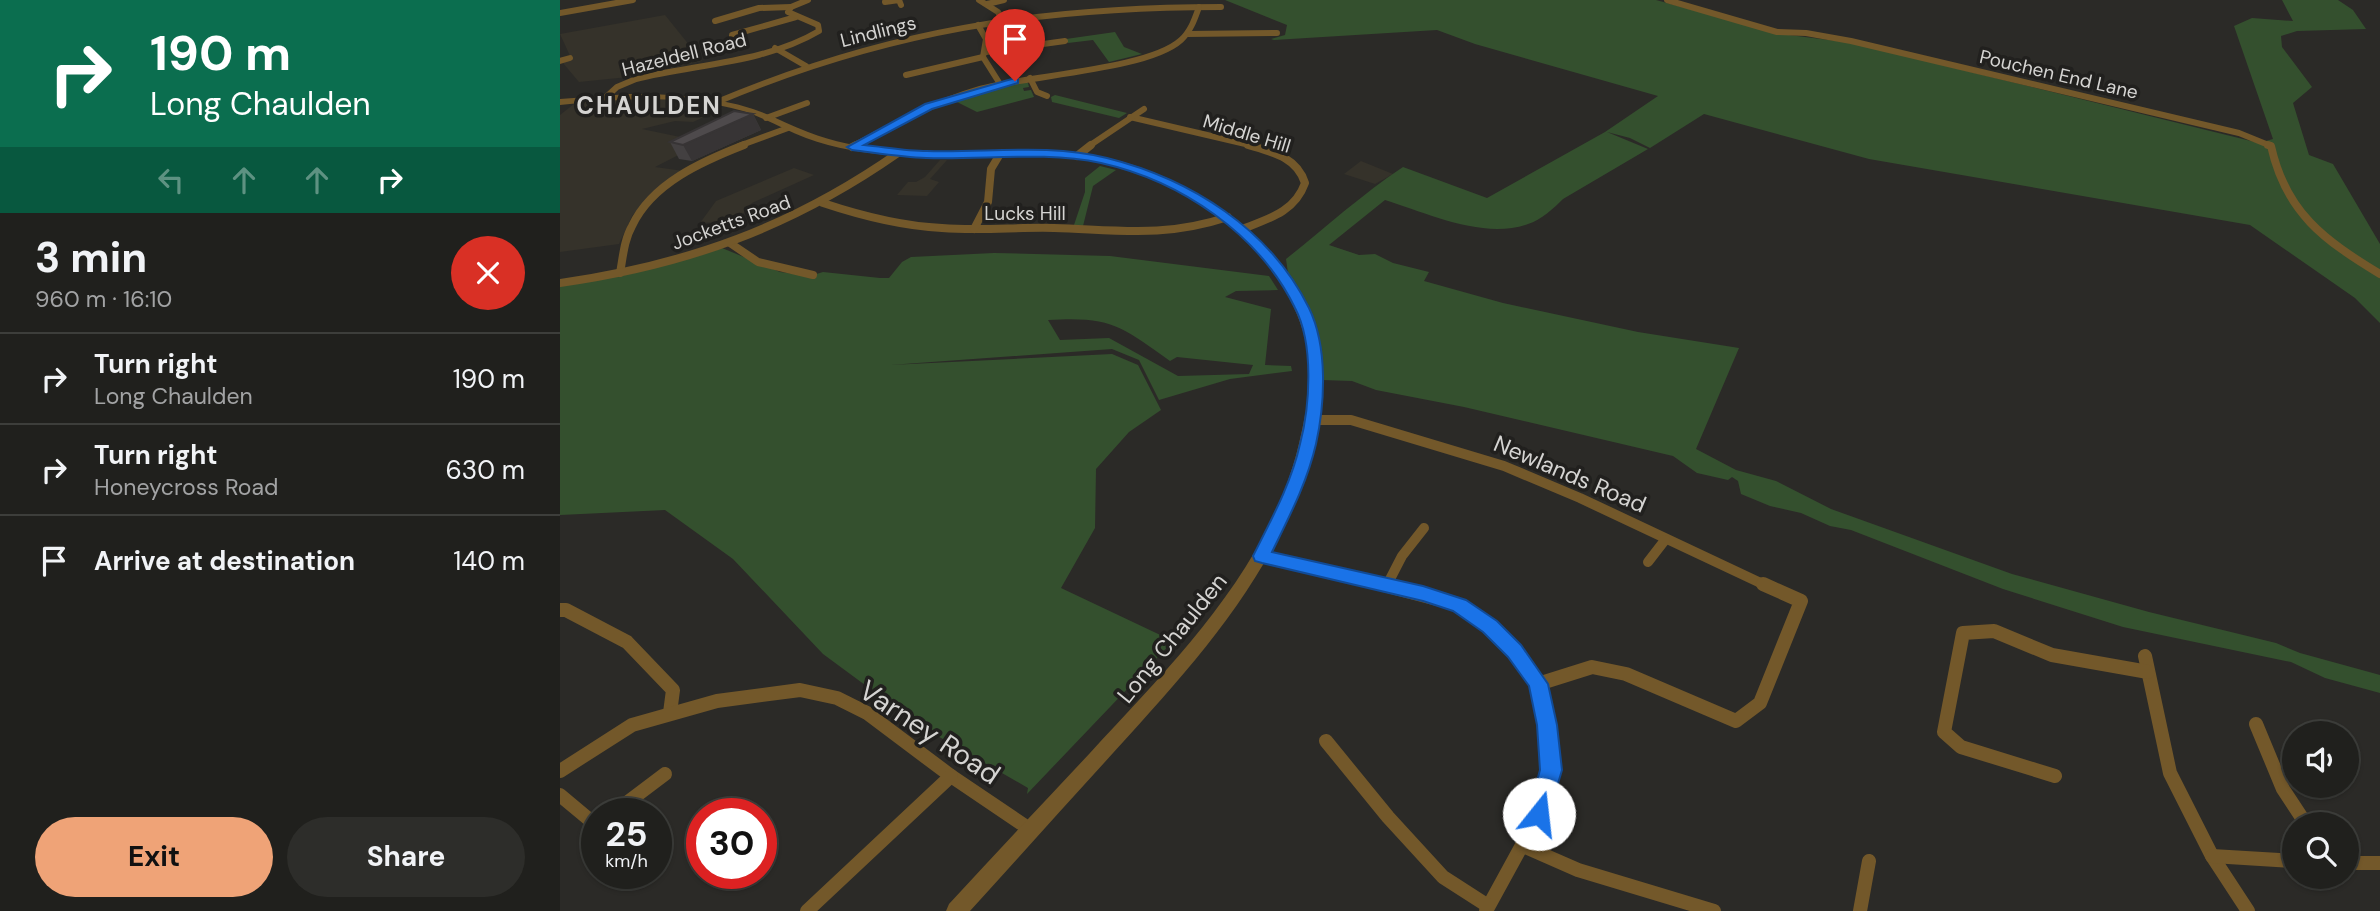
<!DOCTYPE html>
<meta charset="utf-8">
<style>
:root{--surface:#20201d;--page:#2d2d2a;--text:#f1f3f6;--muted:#a2a3a4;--line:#3d3e3b;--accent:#efa377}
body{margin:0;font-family:"DM Sans",sans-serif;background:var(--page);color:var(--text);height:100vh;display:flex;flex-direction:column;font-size:26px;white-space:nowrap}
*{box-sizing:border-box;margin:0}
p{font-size:23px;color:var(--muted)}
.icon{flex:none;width:38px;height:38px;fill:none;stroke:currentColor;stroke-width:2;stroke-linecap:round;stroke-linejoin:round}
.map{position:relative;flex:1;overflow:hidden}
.panel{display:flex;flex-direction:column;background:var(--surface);width:560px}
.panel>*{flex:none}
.top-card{background:#0b6e4f;color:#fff;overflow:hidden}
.fabs{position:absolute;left:1722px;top:721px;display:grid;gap:14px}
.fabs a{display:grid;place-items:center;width:77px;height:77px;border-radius:50%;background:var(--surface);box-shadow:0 2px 5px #0004,0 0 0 2px var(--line);font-size:35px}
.speed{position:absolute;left:21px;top:798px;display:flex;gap:14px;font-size:35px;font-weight:700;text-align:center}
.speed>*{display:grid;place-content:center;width:91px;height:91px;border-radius:50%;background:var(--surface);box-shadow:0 2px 5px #0004,0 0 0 2px var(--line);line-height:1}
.speed small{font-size:18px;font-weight:400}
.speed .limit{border:10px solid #d22;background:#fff;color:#111}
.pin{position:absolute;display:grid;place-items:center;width:60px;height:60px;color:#fff;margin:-72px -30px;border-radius:50% 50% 50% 0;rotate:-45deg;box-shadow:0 0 7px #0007}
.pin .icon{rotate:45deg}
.me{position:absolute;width:77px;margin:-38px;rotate:16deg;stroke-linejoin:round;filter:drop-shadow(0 0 5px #0008)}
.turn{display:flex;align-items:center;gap:24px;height:147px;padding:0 35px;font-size:32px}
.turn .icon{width:91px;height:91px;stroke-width:2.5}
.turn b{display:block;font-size:49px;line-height:60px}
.lanes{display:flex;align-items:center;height:66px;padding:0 35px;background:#0003;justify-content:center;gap:35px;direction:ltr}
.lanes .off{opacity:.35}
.round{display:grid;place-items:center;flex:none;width:74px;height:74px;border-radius:37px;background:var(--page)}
.head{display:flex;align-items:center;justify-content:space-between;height:119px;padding:0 35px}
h1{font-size:42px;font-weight:700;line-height:52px}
.action{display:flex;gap:14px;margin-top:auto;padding:14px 35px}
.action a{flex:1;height:80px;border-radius:42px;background:var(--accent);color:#111;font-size:28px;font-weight:700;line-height:80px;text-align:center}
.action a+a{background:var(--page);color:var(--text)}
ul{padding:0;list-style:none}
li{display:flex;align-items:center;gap:21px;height:91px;padding:0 35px;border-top:2px solid var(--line)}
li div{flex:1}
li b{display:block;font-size:26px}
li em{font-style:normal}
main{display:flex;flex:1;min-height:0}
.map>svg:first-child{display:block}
</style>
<main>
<section class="panel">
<div class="top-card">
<div class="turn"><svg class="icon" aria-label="right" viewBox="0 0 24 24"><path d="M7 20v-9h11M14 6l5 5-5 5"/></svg><div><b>190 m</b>Long Chaulden</div></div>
<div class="lanes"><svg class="icon off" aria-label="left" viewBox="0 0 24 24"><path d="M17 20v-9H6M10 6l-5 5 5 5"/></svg><svg class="icon off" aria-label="ahead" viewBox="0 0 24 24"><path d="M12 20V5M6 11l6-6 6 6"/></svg><svg class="icon off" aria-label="ahead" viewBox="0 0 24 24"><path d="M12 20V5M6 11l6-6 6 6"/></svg><svg class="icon" aria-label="right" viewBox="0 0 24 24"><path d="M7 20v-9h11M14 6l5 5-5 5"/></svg></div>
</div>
<div class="head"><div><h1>3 min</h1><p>960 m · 16:10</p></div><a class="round" style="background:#d93025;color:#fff"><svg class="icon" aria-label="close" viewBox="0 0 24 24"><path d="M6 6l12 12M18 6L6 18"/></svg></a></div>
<ul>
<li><svg class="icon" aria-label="right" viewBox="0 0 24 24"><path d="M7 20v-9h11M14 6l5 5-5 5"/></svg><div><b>Turn right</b><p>Long Chaulden</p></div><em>190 m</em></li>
<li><svg class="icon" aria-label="right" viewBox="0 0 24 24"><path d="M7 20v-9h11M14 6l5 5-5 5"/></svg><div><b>Turn right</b><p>Honeycross Road</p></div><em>630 m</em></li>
<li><svg class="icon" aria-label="arrive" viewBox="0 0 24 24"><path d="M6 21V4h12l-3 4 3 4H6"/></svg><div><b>Arrive at destination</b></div><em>140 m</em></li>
</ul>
<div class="action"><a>Exit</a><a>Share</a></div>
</section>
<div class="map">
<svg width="1820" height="911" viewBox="0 0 1820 911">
<rect width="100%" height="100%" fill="#2b2a27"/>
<g fill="#35322a">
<polygon points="105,15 142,61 78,76 19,82 3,63 11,58 0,34"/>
<polygon points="64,100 122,100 163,108 133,122 115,121 82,129 144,142 95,167 124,171 83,203 72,216 59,244 0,252 0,115 14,104"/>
<polygon points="380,160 387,160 370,179 379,182 367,196 337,195 348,182 356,182 365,177"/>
<polygon points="801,161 833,174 815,184 784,174"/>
<polygon points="234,168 254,175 192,203 182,215 173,216 163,222 140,223 156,201"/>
</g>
<g fill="#34502e" fill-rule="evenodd">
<path d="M665 0H1096L1221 34 1293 43 1699 143 1713 139 1674 26 1692 18 1733 21 1722 0H1778L1793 10 1806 29 1737 31 1721 36 1722 47 1752 87 1733 103 1749 155 1773 164 1820 244V323L1795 298 1690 225 1309 159 1144 114 1090 148 1070 138 1047 132 1088 149 1003 199C994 208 981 220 968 224 923 240 867 213 825 200L769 245 799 255 815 254 833 263 869 272 864 281 943 303 1078 332 1179 348 1136 449 1176 470 1216 481 1271 509 1452 574 1589 612 1716 643 1740 653 1820 675V693L1765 678 1731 662 1563 627 1443 589 1291 530 1270 526 1241 513 1210 506 1181 494 1178 481 1172 477 1168 480 1137 473 1113 456 904 407 816 390 792 381 762 380 761 357 728 273 726 259C765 228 801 195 843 167L927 198 1045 132 1098 96 915 44 877 30 714 40 711 39 725 35 727 25Z"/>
<polygon points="555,32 564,47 582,54 549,62 533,40 508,43 506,39"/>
<polygon points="462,82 468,83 469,87 463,88 464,91 471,90 474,97 417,112 393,100"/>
<polygon points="495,95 567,113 559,118 492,102 491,97"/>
<polygon points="540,166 556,170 533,186 523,226 514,225 525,192 525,178"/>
<path d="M162 248 220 272 250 276 263 272 320 278H329L342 262 351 257 434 253 550 256 709 276 718 290 676 291 665 297 711 309 705 365 731 366 732 371 670 379 599 400 579 360 552 349 330 365 552 354 578 365 601 410 569 432 536 469 535 528 501 588 613 641 467 794 468 788 362 727 263 654 173 559 105 510 0 515V285ZM488 320C551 316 561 326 610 361L617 357 693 365 689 374 618 376 549 338 500 340Z"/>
</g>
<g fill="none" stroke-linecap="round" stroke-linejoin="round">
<g stroke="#73582a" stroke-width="6">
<polyline points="419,0 438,12 443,21"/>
<polyline points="1107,0 1217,32 1246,33 1291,41 1679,133 1711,146"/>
<polyline points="325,2 339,0 341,5"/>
<polyline points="427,4 444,0"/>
<polyline points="0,13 73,0"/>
<polyline points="155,21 199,8 231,7"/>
<polyline points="418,25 426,39 423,57 440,84"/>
<polyline points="627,34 717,33"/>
<polyline points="172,39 172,35 236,17"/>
<polyline points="215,48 246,66"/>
<polyline points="426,52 505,41"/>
<polyline points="0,61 10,58"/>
<polyline points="346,75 423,57"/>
<polyline points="470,78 477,92 487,96"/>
<path d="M45 98 57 87 76 79C136 64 205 63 259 31L258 25 228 12 231 7 248 0"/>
<path d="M157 102C326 31 478 7 661 7"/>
<polyline points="570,117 694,146"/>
<polyline points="206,118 247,103"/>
<polyline points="179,146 228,128"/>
<path d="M293 146C334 124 375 102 420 89 468 75 588 70 621 40 631 31 635 18 639 7"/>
<polyline points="529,146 584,109"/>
</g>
<g stroke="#73582a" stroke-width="8">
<path d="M1708 145 1711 146C1726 213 1764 240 1820 274"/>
<polyline points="292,147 296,145"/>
<polyline points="517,156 531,145"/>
<path d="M263 203C302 216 341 226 382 228 420 231 457 227 494 228 559 230 604 238 668 217"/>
<polyline points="414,229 428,202 431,169 440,154"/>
<path d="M682 229C708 219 735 212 745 183 737 157 712 152 688 145"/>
<polyline points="170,243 198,262 253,275"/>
<path d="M60 273C63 257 64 240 72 226 92 183 143 161 184 145"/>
<path d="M0 283C127 265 232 227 338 153"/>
</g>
<g stroke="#73582a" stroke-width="10">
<polyline points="752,420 791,420 944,466 1020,498 1207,586"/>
<polyline points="702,557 828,586"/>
<polyline points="1088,562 1105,540"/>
<polyline points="827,585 842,556 864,528"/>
</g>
<g stroke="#73582a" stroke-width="14">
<polyline points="820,584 900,605 930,627 955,651 978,684 987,725 991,770 979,814 926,911"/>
<polyline points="0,610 6,610 67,642 113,690 110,713"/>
<polyline points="1585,656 1610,773 1652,856 1688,911"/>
<polyline points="978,684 1032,667 1066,674 1176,721 1200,703 1241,601 1203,584"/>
<polyline points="1696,724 1723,789 1746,824"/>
<polyline points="766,741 828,817 883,877 928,906"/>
<polyline points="0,771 72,725 157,701 240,690 277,698 307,713 391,776 471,830"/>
<polyline points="1495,776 1401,747 1384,732 1403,633 1434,631 1492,655 1588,672"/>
<polyline points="0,795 37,826"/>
<polyline points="52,814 105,774"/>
<polyline points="963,846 1018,870 1154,911"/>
<polyline points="1652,856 1734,861"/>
<polyline points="1787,863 1820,863"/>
<polyline points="247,911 391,776"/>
<polyline points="1300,911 1309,861"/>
</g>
<path fill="#73582a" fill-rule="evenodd" d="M69 94C111 94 153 96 193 109 212 115 229 125 248 132 273 142 300 147 327 149 400 156 475 142 548 158 618 175 682 213 724 271 736 287 747 303 754 322 766 357 763 396 756 432 727 567 634 664 544 763 499 812 455 862 410 911H386L389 904C436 853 483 803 530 753 616 660 712 566 740 439 756 372 753 329 713 272 674 217 614 182 550 165 480 146 407 161 336 156 306 153 275 149 246 138 225 130 205 118 183 111 123 94 61 99 0 105V99Z"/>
</g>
<polygon fill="#434041" points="193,114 201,130 132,161 119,159 110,142"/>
<polygon fill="#373435" points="193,114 201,130 132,161 123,145"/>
<polygon fill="#4e4a4c" stroke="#373435" stroke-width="2" points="174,111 193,114 123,145 110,142"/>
<path fill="#1a73e8" stroke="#114b97" stroke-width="2" d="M455 78 458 79V83L372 109 304 145C325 147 346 151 367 151 426 153 489 143 547 158 631 179 710 229 749 308 768 347 765 403 756 444 747 483 729 517 712 552L863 586 906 600 937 621 961 645 988 684 997 725 1002 770 987 821 979 824 971 821 968 814 980 770 977 725 969 686 948 657 923 632 893 611 863 601 702 563 695 561 693 556C711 520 731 484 740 444 750 406 754 344 735 308 699 234 621 181 541 163 484 151 424 160 366 158 342 157 317 153 292 150L287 147 365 104Z"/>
<g text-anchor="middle" stroke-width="7" stroke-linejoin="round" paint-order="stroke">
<g font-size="19" fill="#d5d4d2" stroke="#21201e">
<text transform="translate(318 31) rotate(-14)" y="7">Lindlings</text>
<text transform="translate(124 54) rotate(-14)" y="7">Hazeldell Road</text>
<text transform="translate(1499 74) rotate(13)" y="7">Pouchen End Lane</text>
<text transform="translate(687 133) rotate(17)" y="7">Middle Hill</text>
<text x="465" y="220">Lucks Hill</text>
<text transform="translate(171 222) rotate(-20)" y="7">Jocketts Road</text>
</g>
<g font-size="23" fill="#d5d4d2" stroke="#21201e">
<text transform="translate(1010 474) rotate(23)" y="8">Newlands Road</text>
<text transform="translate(612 638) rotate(-51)" y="8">Long Chaulden</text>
</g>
<g font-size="24" font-weight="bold" letter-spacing="2" fill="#d5d4d2" stroke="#21201e">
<text x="89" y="114">CHAULDEN</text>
</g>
<g font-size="28" fill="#d5d4d2" stroke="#21201e">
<text transform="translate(370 732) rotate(34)" y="10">Varney Road</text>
</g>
</g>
</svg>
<div class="fabs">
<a><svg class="icon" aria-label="sound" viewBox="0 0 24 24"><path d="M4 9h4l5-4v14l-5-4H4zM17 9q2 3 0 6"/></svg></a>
<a><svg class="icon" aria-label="search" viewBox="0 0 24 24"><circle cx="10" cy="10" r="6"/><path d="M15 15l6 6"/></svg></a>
</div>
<div class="speed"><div>25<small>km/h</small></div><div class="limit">30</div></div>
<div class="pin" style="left:455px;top:81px;background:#d93025"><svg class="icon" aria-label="arrive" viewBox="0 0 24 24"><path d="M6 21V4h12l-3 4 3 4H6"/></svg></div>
<svg class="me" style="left:979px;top:814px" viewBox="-20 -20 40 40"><circle r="19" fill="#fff"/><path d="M0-13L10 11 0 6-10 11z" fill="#1a73e8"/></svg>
</div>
</main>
